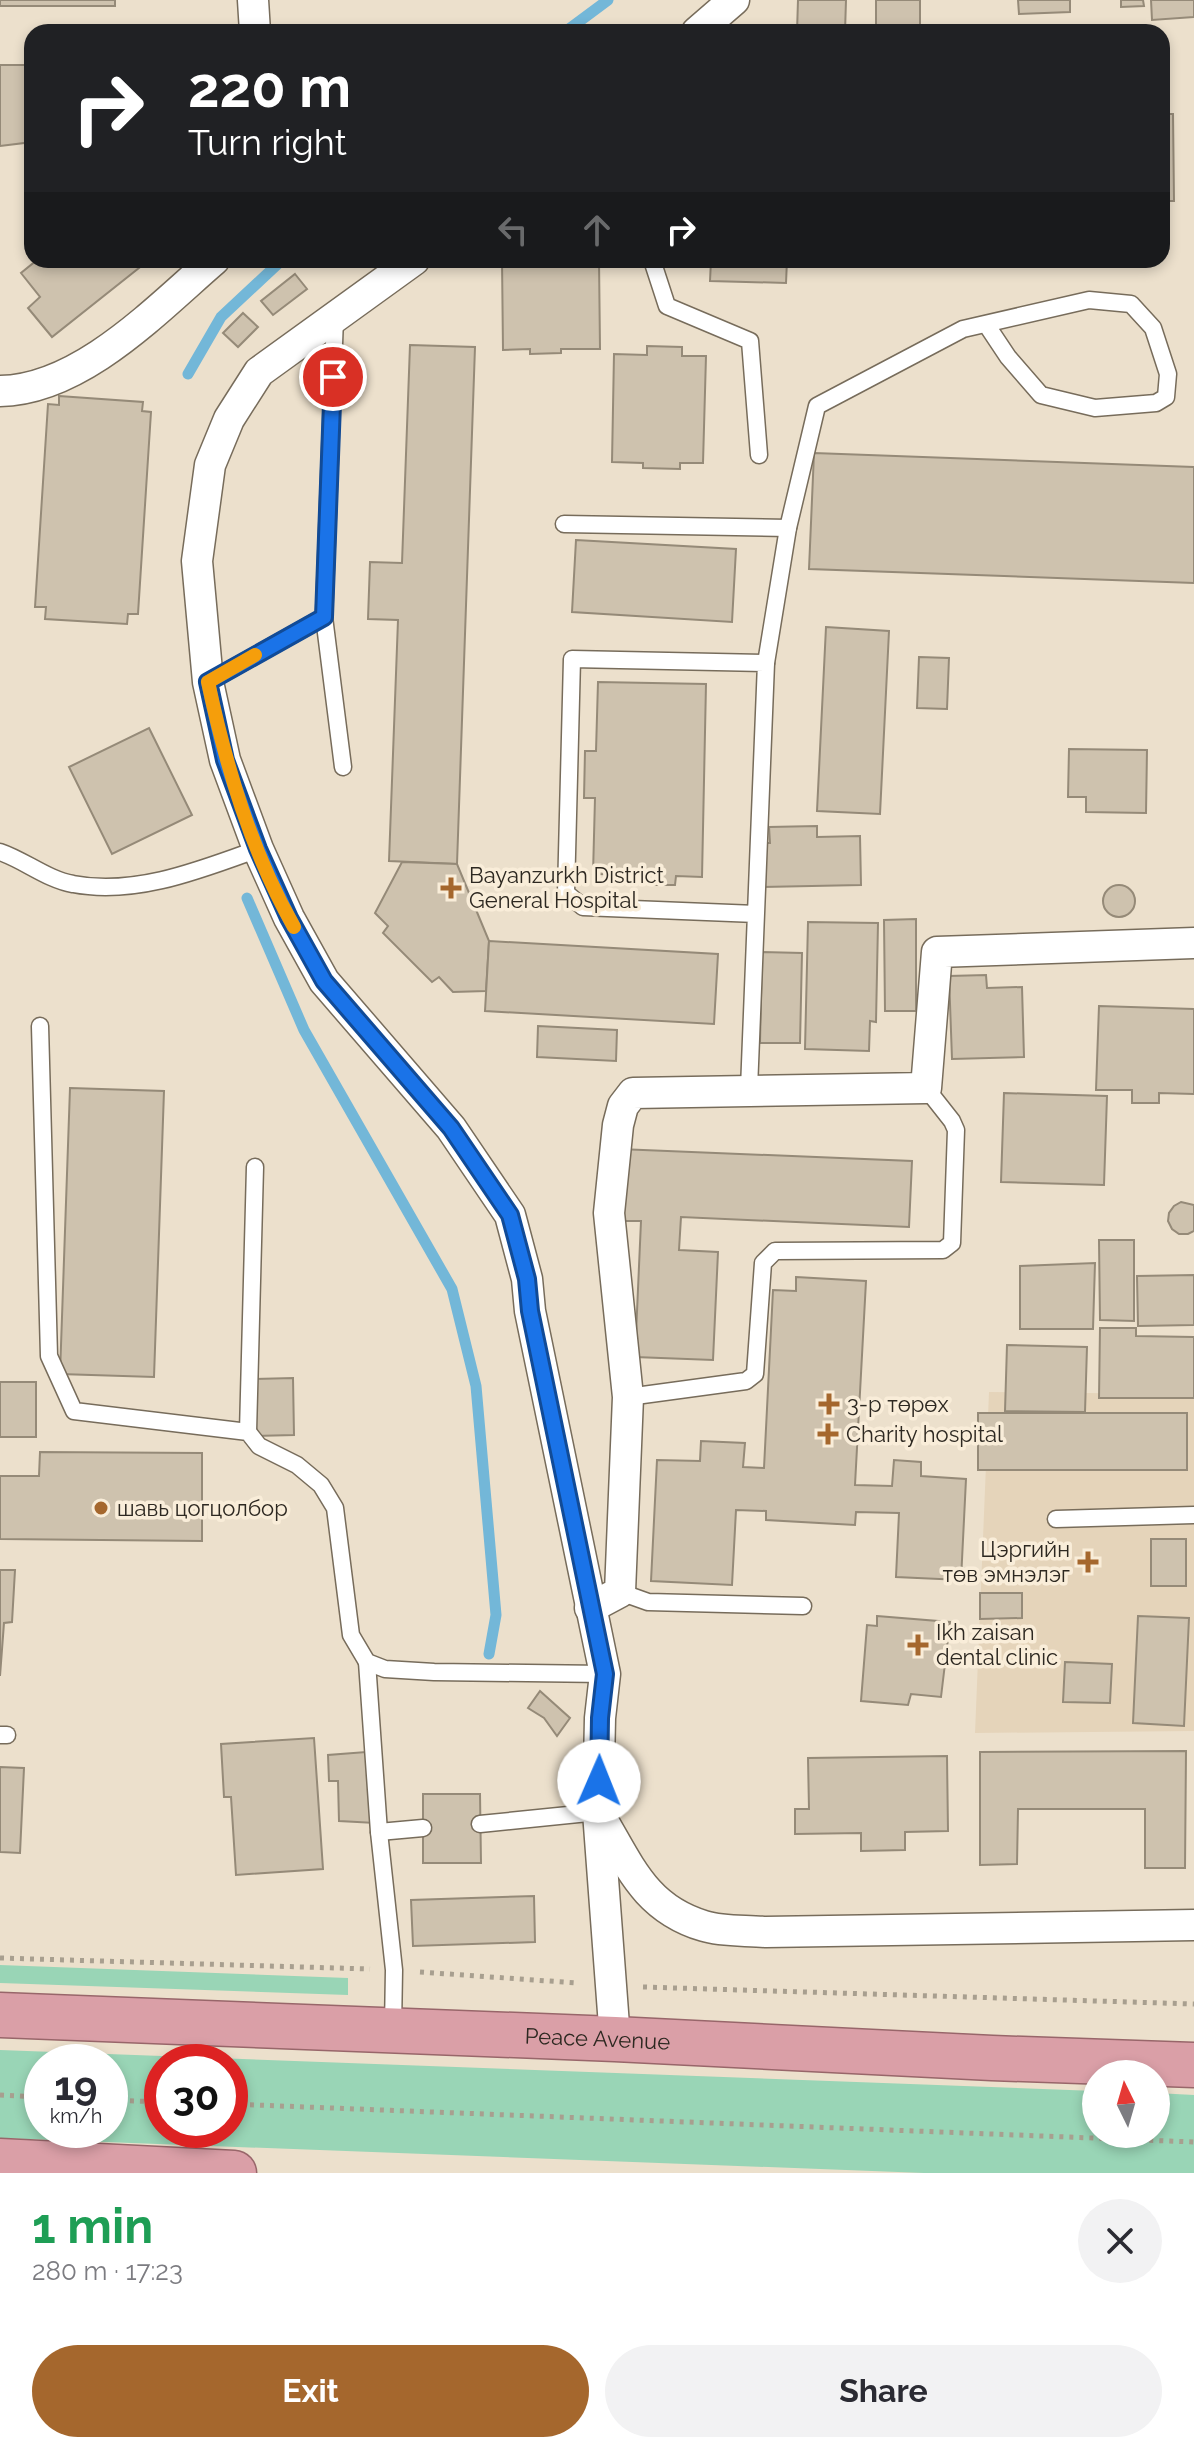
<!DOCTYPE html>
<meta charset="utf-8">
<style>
:root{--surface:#fff;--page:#f2f2f3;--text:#2b2b33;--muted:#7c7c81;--accent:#a5672d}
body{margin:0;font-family:Raleway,sans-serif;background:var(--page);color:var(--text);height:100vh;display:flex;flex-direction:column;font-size:30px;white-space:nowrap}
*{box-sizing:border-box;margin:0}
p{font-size:26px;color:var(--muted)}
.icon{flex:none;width:44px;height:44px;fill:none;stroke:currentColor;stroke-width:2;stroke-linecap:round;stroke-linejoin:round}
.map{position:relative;height:2173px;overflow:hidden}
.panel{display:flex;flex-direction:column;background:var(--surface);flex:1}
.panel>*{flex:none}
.hud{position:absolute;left:24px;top:24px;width:1146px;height:244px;border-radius:24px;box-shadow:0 4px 12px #0003;background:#202124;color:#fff;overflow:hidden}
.needle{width:52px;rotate:355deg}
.fabs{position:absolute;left:1082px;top:2060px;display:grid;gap:16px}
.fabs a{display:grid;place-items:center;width:88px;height:88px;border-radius:50%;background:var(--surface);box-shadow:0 4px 12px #0003;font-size:40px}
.speed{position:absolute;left:24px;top:2044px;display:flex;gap:16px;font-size:40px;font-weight:700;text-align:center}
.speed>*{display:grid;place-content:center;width:104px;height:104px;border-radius:50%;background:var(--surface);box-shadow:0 4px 12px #0003;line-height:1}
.speed small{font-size:20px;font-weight:400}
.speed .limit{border:12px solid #d22;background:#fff;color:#111}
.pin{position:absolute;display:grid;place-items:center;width:68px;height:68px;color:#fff;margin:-34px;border:4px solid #fff;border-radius:50%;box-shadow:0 2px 8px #0007}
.me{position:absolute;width:88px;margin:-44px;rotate:1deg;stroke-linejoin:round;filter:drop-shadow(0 0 6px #0008)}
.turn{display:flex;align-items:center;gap:28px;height:168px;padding:0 32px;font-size:36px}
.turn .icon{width:104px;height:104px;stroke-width:2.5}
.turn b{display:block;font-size:56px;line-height:68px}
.lanes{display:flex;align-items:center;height:76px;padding:0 32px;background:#0003;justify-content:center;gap:40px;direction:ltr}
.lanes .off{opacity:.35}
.round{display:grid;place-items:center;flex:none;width:84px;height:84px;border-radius:42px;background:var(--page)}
.summary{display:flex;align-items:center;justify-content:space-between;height:136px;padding:0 32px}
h1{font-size:48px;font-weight:700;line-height:60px;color:#1e9e55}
.action{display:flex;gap:16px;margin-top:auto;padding:16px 32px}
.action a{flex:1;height:92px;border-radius:48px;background:var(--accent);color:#fff;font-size:32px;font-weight:700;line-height:92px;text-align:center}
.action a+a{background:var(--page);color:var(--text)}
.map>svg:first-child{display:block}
</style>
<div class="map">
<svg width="1194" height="2173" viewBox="0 0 1194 2173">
<rect width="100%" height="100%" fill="#ece0cc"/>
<polygon fill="#e5d4ba" points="1194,1390 1194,1731 975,1733 989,1392 1181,1394"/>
<g fill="#99d5b6" fill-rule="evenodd">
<polygon points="0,1965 348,1978 348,1995 0,1983"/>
<path d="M0 2050 1096 2091V2134H1156V2093L1194 2095V2173H924L0 2138ZM42 2062H110V2130H42ZM162 2062H230V2130H162Z"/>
</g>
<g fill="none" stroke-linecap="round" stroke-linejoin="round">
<g stroke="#73b7d8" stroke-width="11">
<polyline points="565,32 608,0"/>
<polyline points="188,374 221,317 282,260"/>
<polyline points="247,898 304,1030 452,1289 476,1386 496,1615 489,1654"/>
</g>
</g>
<g fill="#cec2ae" stroke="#958a78" stroke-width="2">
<rect x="0" y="0" width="115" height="6"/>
<polygon points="798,0 846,0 845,32 797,32"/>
<rect x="876" y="0" width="44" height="32"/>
<polygon points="1018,0 1070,0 1070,12 1019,14"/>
<polygon points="1121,0 1143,0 1144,6 1121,7"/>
<polygon points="1151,0 1194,0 1194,17 1152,20"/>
<polygon points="0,65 32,65 32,142 0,146"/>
<polygon points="1162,114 1173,114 1174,201 1162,201"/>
<polygon points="37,260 149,260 52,337 28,308 40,297 21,273"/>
<polygon points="502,260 599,260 600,349 561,349 561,353 530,354 530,349 503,350"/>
<polygon points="711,260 787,260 786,283 710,281"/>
<polygon points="295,274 307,289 273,315 261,301"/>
<polygon points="243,313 258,327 238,347 223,333"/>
<polygon points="410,345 475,347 457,864 389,861 398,620 368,619 370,562 402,563"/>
<polygon points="647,346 682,347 682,356 706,356 703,463 680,463 680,469 643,468 643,463 612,462 614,354 647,355"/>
<polygon points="59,396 143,402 142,411 151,412 138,614 128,614 127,624 45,619 46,607 35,607 48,404 59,405"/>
<polygon points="814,453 1194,467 1194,583 809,569"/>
<polygon points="576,540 736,549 732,622 572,612"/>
<polygon points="826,627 889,631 880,814 817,811"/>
<polygon points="919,657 949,658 947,709 917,708"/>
<polygon points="598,682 706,684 702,877 676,876 675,885 653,885 653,875 593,874 595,798 584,798 585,751 596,751"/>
<polygon points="149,728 192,815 112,854 69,767"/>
<polygon points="1069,749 1147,750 1146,813 1086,812 1086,797 1068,797"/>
<polygon points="817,826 817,837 860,836 861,885 762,887 761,843 770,843 769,827"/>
<polygon points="402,862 457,864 489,941 486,991 453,992 439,977 432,982 383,933 388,926 375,913"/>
<circle cx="1119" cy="901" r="16"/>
<polygon points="916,919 916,1011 885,1011 884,920"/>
<polygon points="808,922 878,923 876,1022 870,1021 869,1051 805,1049"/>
<polygon points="489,941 718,954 714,1024 485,1011"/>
<polygon points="762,952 802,953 800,1043 760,1043"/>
<polygon points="986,975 987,988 1022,987 1024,1057 952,1059 949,976"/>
<polygon points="1099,1006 1194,1009 1194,1094 1159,1093 1159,1103 1132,1103 1132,1090 1096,1090"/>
<polygon points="538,1026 617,1030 616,1061 537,1057"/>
<polygon points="70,1088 164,1091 154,1377 60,1374"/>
<polygon points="1004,1093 1107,1096 1104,1185 1001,1182"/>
<polygon points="619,1149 912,1161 909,1227 681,1217 679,1250 718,1252 713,1360 635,1357 641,1221 616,1221"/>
<polygon points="1181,1202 1194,1205 1194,1231 1188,1234 1179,1234 1172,1229 1168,1221 1169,1213 1174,1206"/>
<polygon points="1099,1240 1134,1240 1134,1321 1100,1320"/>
<polygon points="1095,1263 1093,1329 1020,1329 1020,1266"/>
<polygon points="1194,1275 1194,1325 1138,1326 1137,1276"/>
<polygon points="796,1277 866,1281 855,1485 892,1486 894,1460 921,1462 921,1476 966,1479 961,1580 896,1577 899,1513 856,1512 855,1525 766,1520 766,1511 736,1510 732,1585 651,1581 657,1460 700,1461 701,1441 745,1443 743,1467 764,1468 773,1290 796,1291"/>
<polygon points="1100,1328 1136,1328 1136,1336 1194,1337 1194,1398 1099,1398"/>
<polygon points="1007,1345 1087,1347 1085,1412 1005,1411"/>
<polygon points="293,1378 294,1435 253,1436 252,1379"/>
<rect x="0" y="1382" width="36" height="55"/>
<rect x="978" y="1413" width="209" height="57"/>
<polygon points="40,1452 202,1453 202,1541 0,1539 0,1476 39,1476"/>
<rect x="1151" y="1539" width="35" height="47"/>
<polygon points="0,1570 15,1570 12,1622 4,1623 0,1676"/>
<polygon points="980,1593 1022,1593 1022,1618 980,1619"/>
<polygon points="877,1616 950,1622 941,1697 911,1694 908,1705 861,1701 867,1625 877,1626"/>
<polygon points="1138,1616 1189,1618 1184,1726 1133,1723"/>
<polygon points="1065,1662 1112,1664 1110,1703 1063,1702"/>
<polygon points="540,1691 570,1718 557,1736 544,1718 528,1708"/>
<polygon points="314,1738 323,1869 236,1875 231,1797 224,1797 221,1744"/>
<polygon points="1186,1751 1185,1868 1145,1868 1145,1809 1018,1809 1017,1864 980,1865 980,1752"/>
<polygon points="366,1752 375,1823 339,1821 338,1781 329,1781 328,1755"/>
<polygon points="947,1756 948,1831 905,1832 905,1850 861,1851 861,1833 795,1834 795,1809 809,1809 808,1758"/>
<polygon points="0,1767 24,1768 20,1853 0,1852"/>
<polygon points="423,1794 480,1794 481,1863 423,1863"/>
<polygon points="534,1896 535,1942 413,1946 411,1900"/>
</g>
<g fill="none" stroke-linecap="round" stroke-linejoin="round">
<g stroke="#776c5b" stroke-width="19">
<g id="service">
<polyline points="652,260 667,306 750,341 759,455"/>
<polyline points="335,317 324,617 343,767"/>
<polyline points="564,524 788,528"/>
<polyline points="766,663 788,528 817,406 963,329 1089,300 1131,304 1153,328 1168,374 1166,397 1156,403 1095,408 1041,395 1008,357 986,324"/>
<polyline points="208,682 324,617"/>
<path d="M0 852C24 860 48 880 73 884 135 896 200 870 258 849"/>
<polyline points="40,1026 49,1356 74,1411 248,1432 259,1446 297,1465 321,1485 335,1508 351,1635 367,1662 385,1669 434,1672 605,1674"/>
<polyline points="749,1089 766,663 572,659 566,893 583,907 756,914"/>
<polyline points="628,1397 746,1381 755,1374 763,1263 775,1251 943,1250 952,1243 956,1130 952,1121 926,1088"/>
<polyline points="248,1432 255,1167"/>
<polyline points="1056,1519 1194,1515"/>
<polyline points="620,1592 648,1602 803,1606"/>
<polyline points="367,1662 379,1832 394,1970 393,2027"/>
<polyline points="0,1735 7,1735"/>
<polyline points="480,1824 598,1812"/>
<polyline points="379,1832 423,1828"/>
</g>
</g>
<g stroke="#776c5b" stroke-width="33">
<g id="minor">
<polyline points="253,0 255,32"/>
<polyline points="697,32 734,0"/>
<polyline points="414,260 259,372 229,419 210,465 197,561 208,682 225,760 258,849 289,918 324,981 451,1128 510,1215 527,1279 530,1311 605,1674 600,1718 598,1812 615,2039"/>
<path d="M0 391C81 390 157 309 214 260"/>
<polyline points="590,1608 620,1592 628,1397 609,1213 618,1125 623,1106 633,1093 926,1088 937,952 1194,943"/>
<path d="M603 1821C631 1869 647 1909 704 1926 723 1932 746 1930 766 1932L1194 1925"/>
</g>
</g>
<g stroke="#98666a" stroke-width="47">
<g id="trunk">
<path id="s1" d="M0 2015 615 2039 992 2058 1194 2065"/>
<polyline points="0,2161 234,2173"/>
</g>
</g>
<g stroke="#a89f8f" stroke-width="5" stroke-dasharray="4 6" stroke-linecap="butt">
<polyline points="0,1958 370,1969"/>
<polyline points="420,1972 577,1983"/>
<polyline points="643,1987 1194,2004"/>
<polyline points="0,2095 42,2097"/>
<polyline points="110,2100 162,2102"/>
<polyline points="230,2104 1194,2142"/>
</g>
<use href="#service" stroke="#fff" stroke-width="16"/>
<use href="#minor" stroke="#fff" stroke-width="30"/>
<use href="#trunk" stroke="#da9fa7" stroke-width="44"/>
</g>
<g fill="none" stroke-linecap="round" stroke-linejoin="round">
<g stroke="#114b97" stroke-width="20">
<polyline id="route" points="333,377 324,617 208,682 225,760 258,849 289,918 324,981 451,1128 510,1215 527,1279 530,1311 605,1674 600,1718 599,1781"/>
</g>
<use href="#route" stroke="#1a73e8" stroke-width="14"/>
<path stroke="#f59e0b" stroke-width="14" d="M255 655 208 682C226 766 251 851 294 927"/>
</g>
<g fill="#a5672d" stroke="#f9edd9" stroke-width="3">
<path d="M447 876h8v8h8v8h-8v8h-8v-8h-8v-8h8z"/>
<path d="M825 1392h8v8h8v8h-8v8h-8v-8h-8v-8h8z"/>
<path d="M824 1422h8v8h8v8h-8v8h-8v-8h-8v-8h8z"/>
<circle cx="101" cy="1508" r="8"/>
<path d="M1084 1550h8v8h8v8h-8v8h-8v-8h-8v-8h8z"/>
<path d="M914 1633h8v8h8v8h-8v8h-8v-8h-8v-8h8z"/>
</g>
<g text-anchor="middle" stroke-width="7" stroke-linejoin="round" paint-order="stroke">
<g font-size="22" fill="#2d2821" stroke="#f9edd9" text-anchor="start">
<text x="469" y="883">Bayanzurkh District<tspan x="469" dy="25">General Hospital</tspan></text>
<text x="847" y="1412">3-р төрөх</text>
<text x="846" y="1442">Charity hospital</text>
<text x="117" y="1516">шавь цогцолбор</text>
<text x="1070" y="1557" text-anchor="end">Цэргийн<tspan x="1070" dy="25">төв эмнэлэг</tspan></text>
<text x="936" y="1640">Ikh zaisan<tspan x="936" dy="25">dental clinic</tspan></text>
</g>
<g font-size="22" fill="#2d2821" stroke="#f9edd9">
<text dy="8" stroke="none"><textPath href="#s1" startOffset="598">Peace Avenue</textPath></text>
</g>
</g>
</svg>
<div class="fabs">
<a><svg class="needle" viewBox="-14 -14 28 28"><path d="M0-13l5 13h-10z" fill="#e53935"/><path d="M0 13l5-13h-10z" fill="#7c7c81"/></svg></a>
</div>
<div class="speed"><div>19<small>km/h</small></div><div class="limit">30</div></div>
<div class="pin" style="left:333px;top:377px;background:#d93025"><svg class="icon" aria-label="arrive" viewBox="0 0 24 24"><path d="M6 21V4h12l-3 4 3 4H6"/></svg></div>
<svg class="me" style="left:599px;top:1781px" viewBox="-20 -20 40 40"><circle r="19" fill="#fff"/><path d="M0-13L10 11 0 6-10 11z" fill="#1a73e8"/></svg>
<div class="hud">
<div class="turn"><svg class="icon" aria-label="right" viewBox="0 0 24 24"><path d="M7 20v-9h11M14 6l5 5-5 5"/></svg><div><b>220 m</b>Turn right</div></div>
<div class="lanes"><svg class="icon off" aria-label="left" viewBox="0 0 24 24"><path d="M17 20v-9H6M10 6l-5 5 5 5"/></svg><svg class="icon off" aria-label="ahead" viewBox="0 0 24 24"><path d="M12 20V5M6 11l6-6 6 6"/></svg><svg class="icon" aria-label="right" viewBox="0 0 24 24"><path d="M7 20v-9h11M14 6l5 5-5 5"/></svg></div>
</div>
</div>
<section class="panel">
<div class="summary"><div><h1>1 min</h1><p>280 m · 17:23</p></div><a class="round"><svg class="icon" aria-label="close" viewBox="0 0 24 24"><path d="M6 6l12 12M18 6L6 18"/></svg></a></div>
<div class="action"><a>Exit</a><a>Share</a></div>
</section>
